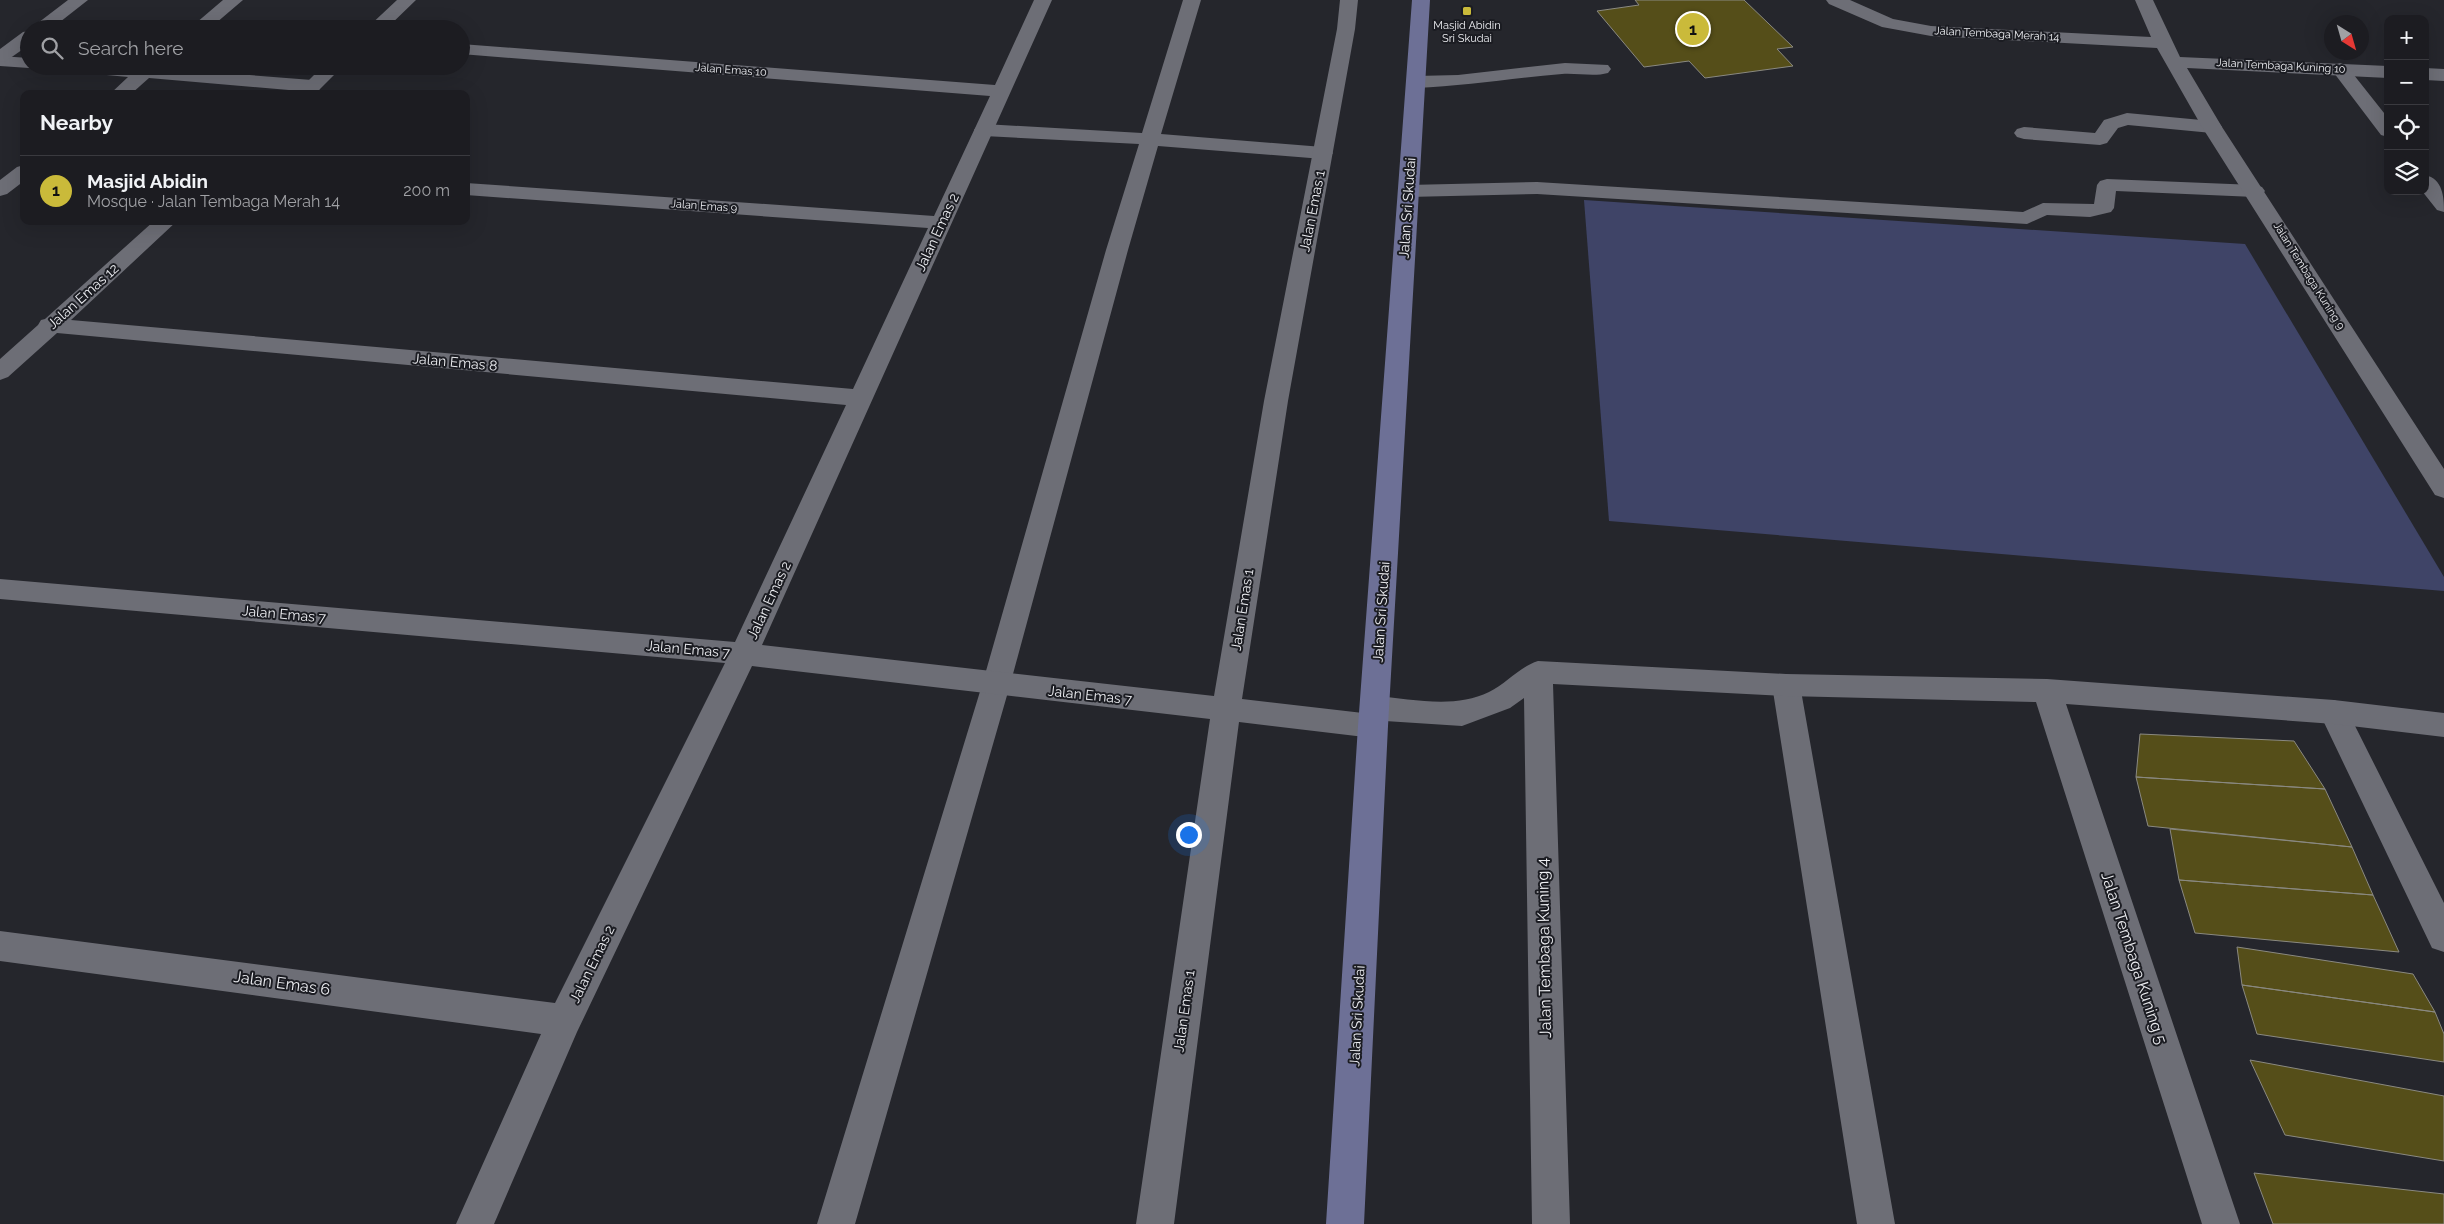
<!DOCTYPE html>
<meta charset="utf-8">
<style>
:root{--surface:#1c1c21;--page:#29292e;--text:#f1f3f6;--muted:#a0a1a5;--line:#3a3a3f;--accent:#caba3a}
body{margin:0;font-family:Raleway,sans-serif;background:var(--page);color:var(--text)}
.controls{position:absolute;right:15px;top:15px;display:grid;overflow:hidden;border-radius:10px;box-shadow:0 5px 20px #0002}
.controls button{width:45px;height:45px;display:grid;place-items:center;padding:0;border:0;border-bottom:1px solid var(--line);background:var(--surface);color:var(--text);font:25px sans-serif}
.compass{position:absolute;left:2324px;top:15px;width:45px;height:45px;border-radius:50%;background:var(--surface);box-shadow:0 5px 20px #0002;rotate:143deg}
.you{position:absolute;left:1188px;top:834px;width:18px;height:18px;margin:-12px;border:4px solid #fff;border-radius:50%;background:#1a73e8;box-shadow:0 0 0 8px #1a73e833}
.badge{display:grid;place-items:center;width:32px;height:32px;border-radius:50%;background:var(--accent);color:#111;font-size:16px;font-weight:700}
.pin{position:absolute;translate:-50% -50%;border:2px solid #fff;box-shadow:0 1px 5px #0006}
.list{margin:0;padding:0;list-style:none}
h2{display:flex;justify-content:space-between;align-items:center;height:65px;margin:0;padding:0 20px;font-size:21px}
h2 small{font-size:16px;font-weight:400;color:var(--muted)}
.list li{display:grid;grid-template-columns:32px 1fr auto;gap:15px;align-items:center;box-sizing:border-box;height:70px;padding:0 20px;border-top:1px solid var(--line)}
.list b{display:block;font-size:19px;white-space:nowrap}
.list p{margin:0;font-size:16px;white-space:nowrap;color:var(--muted)}
.list em{font-size:16px;font-style:normal;color:var(--muted)}
.icon{flex:none;width:28px;height:28px;fill:none;stroke:currentColor;stroke-width:2;stroke-linecap:round;stroke-linejoin:round}
.map{position:relative;flex:none;width:2444px;height:1224px;overflow:hidden}
.search{position:absolute;background:var(--surface);box-shadow:0 5px 20px #0002;left:20px;top:20px;width:450px;height:55px;display:flex;align-items:center;gap:12px;box-sizing:border-box;padding:0 18px;border-radius:28px;color:var(--muted);font-size:19px}
.panel{position:absolute;background:var(--surface);box-shadow:0 5px 20px #0002;left:20px;top:90px;width:450px;height:135px;border-radius:10px}
.map>svg:first-child{display:block}
.green{fill:#3f4467}
.building{fill:#554e19;stroke:#8a8981}
.lines{fill:none;stroke-linecap:round;stroke-linejoin:round}
.lane{fill:#6d6e76;fill-rule:evenodd}
.street{fill:#6d6e76;fill-rule:evenodd}
.secondary{fill:#6d7096;fill-rule:evenodd}
.poi-dot{fill:#caba3a;stroke:#1b1c22;stroke-width:2}
.labels{text-anchor:middle;dominant-baseline:central;stroke-width:4;stroke-linejoin:round;paint-order:stroke}
.far-poi-label{font-size:11px;fill:#edeef2;stroke:#1b1c22}
.far-street-label{font-size:11px;fill:#edeef2;stroke:#1b1c22}
.street-label{font-size:14px;fill:#edeef2;stroke:#1b1c22}
.near-street-label{font-size:16px;fill:#edeef2;stroke:#1b1c22}
</style>
<div class="map">
<svg width="2444" height="1224" viewBox="0 0 2444 1224">
<rect width="100%" height="100%" fill="#25262c"/>
<path class="green" d="M1584,200L2245,244L2444,577V591L1609,521Z"/>
<path class="building" d="M1635,0H1744L1793,47L1777,49L1793,66L1705,78L1689,61L1644,67L1597,11L1639,5Z
M2140,734L2294,741L2325,789L2136,777Z
M2136,777L2325,789L2352,847L2148,826Z
M2170,829L2352,847L2373,895L2179,880Z
M2179,880L2373,895L2399,952L2195,933Z
M2237,947L2413,974L2435,1012L2242,985Z
M2242,985L2435,1012L2444,1034V1062L2257,1034Z
M2250,1060L2444,1096V1161L2285,1135Z
M2254,1173L2444,1194V1224H2273Z"/>
<g class="lines">
<path class="lane" d="M223,0H243L209,29H189Z
M1183,0H1201L1161,134L1323,147L1330,149L1333,153L1330,157L1323,159L1158,146L1128,250L1010,685L855,1224H817L982,685L1106,250L1139,144L984,136L977,134L974,130L977,126L984,124L1142,133Z
M0,56L29,58V66H36L29,68L0,66Z
M1565,63L1608,65L1611,69L1608,73C1594,77 1578,73 1562,74C1513,78 1465,86 1416,88L1409,86L1407,82L1409,78L1416,76L1458,75Z
M2340,63L2346,65L2388,118V137L2381,135L2331,69L2334,65Z
M55,66H160L159,68L312,80L319,82L321,86L319,90L312,92L149,78L131,94H110L128,77L64,71L58,70Z
M2127,113L2212,121L2219,123L2222,127L2219,131L2212,133L2128,125L2118,128L2107,143L2100,145L2024,139L2017,137L2014,133L2017,129L2024,127L2095,133L2104,120Z
M24,165V181L7,194L0,196V180L17,167Z
M2425,175C2443,179 2444,197 2444,212L2437,210L2422,191H2425Z
M2107,179L2255,185L2262,187L2265,191L2262,195L2255,197L2116,191L2114,208L2111,212L2090,217L2047,215L2027,224L1537,194L1408,197L1401,195L1398,191L1401,187L1408,185L1537,182L2023,212L2043,203L2094,204L2097,185L2100,181Z
M1786,674L1796,677L1800,685L1895,1224H1857L1772,685L1776,677Z
M2334,700L2344,704L2444,903V952L2432,948L2319,712L2324,704Z"/>
<path class="street" d="M68,0H88L51,29H30Z
M397,0H416L386,29H366Z
M1034,0H1052L762,645L1214,696L1264,401L1337,29L1340,0H1358L1355,29L1288,401L1242,699L1363,713L1360,708L1365,700L1375,696C1412,699 1455,709 1489,692C1507,683 1519,667 1538,661L1786,674L2047,679L2334,700L2444,713V737L2334,724L2066,704L2240,1224H2202L2036,702L1786,696L1553,684L1570,1224H1532L1524,698L1510,708L1462,726L1385,721L1388,726L1383,735L1373,738L1239,722L1174,1224H1136L1210,719L752,666L577,1032L494,1224H456L541,1034L0,961V931L555,1003L725,663L0,599V579L735,642L846,405L57,333L8,377L0,380V359L38,325L41,320L45,319L154,221H177L71,320L853,389L928,228L466,195V183L934,216L990,96L461,54V44L995,85Z
M1826,0H1850L1893,19L1931,26L2151,37L2135,0H2153L2180,57L2388,66V78L2187,68L2222,127L2444,469V498L2435,495L2202,127L2157,48L1931,36L1882,27L1829,4Z
M29,31V45L6,61L0,62V49L23,32Z
M323,66H343L315,94H295Z
M2425,68L2444,69V81L2425,80Z"/>
<path class="secondary" d="M1412,0H1430L1388,726L1364,1224H1326L1358,726Z"/>
</g>
<rect class="poi-dot" x="1462" y="6" width="10" height="10" rx="2.5"/>
<g class="labels">
<g class="far-poi-label">
<text x="1467" y="25">Masjid Abidin<tspan x="1467" dy="13">Sri Skudai</tspan></text>
</g>
<g class="far-street-label">
<text transform="translate(1997 34) rotate(3)">Jalan Tembaga Merah 14</text>
<text transform="translate(2281 66) rotate(3)">Jalan Tembaga Kuning 10</text>
<text transform="translate(731 70) rotate(4)">Jalan Emas 10</text>
<text transform="translate(704 206) rotate(4)">Jalan Emas 9</text>
<text transform="translate(2309 276) rotate(58)">Jalan Tembaga Kuning 9</text>
</g>
<g class="street-label">
<text transform="translate(1407 208) rotate(-86)">Jalan Sri Skudai</text>
<text transform="translate(1312 211) rotate(-79)">Jalan Emas 1</text>
<text transform="translate(937 232) rotate(-65)">Jalan Emas 2</text>
<text transform="translate(83 296) rotate(-42)">Jalan Emas 12</text>
<text transform="translate(455 362) rotate(5)">Jalan Emas 8</text>
<text transform="translate(769 600) rotate(-65)">Jalan Emas 2</text>
<text transform="translate(1242 610) rotate(-81)">Jalan Emas 1</text>
<text transform="translate(1381 612) rotate(-86)">Jalan Sri Skudai</text>
<text transform="translate(284 614) rotate(5)">Jalan Emas 7</text>
<text transform="translate(688 649) rotate(5)">Jalan Emas 7</text>
<text transform="translate(1090 695) rotate(6)">Jalan Emas 7</text>
<text transform="translate(592 964) rotate(-64)">Jalan Emas 2</text>
<text transform="translate(1184 1011) rotate(-82)">Jalan Emas 1</text>
<text transform="translate(1357 1016) rotate(-87)">Jalan Sri Skudai</text>
</g>
<g class="near-street-label">
<text transform="translate(1544 948) rotate(-91)">Jalan Tembaga Kuning 4</text>
<text transform="translate(2134 958) rotate(72)">Jalan Tembaga Kuning 5</text>
<text transform="translate(282 983) rotate(8)">Jalan Emas 6</text>
</g>
</g>
</svg>
<div class="controls">
<button>+</button>
<button>−</button>
<button><svg class="icon" aria-label="locate" viewBox="0 0 24 24"><circle cx="12" cy="12" r="6"/><path d="M12 2v4M12 18v4M2 12h4M18 12h4"/></svg></button>
<button><svg class="icon" aria-label="layers" viewBox="0 0 24 24"><path d="M12 4l9 5-9 5-9-5zM3 14l9 5 9-5"/></svg></button>
</div>
<svg class="compass" viewBox="-18 -18 36 36"><path d="M0-13l5 13h-10z" fill="#e53935"/><path d="M0 13l5-13h-10z" fill="#a0a1a5"/></svg>
<div class="you"></div>
<div class="pin badge" style="left:1693px;top:29px">1</div>
<div class="search"><svg class="icon" aria-label="search" viewBox="0 0 24 24"><circle cx="10" cy="10" r="6"/><path d="M15 15l6 6"/></svg>Search here</div>
<section class="panel">
<h2>Nearby<small></small></h2>
<ul class="list">
<li><span class="badge">1</span><div><b>Masjid Abidin</b><p>Mosque · Jalan Tembaga Merah 14</p></div><em>200 m</em></li>
</ul>
</section>
</div>
